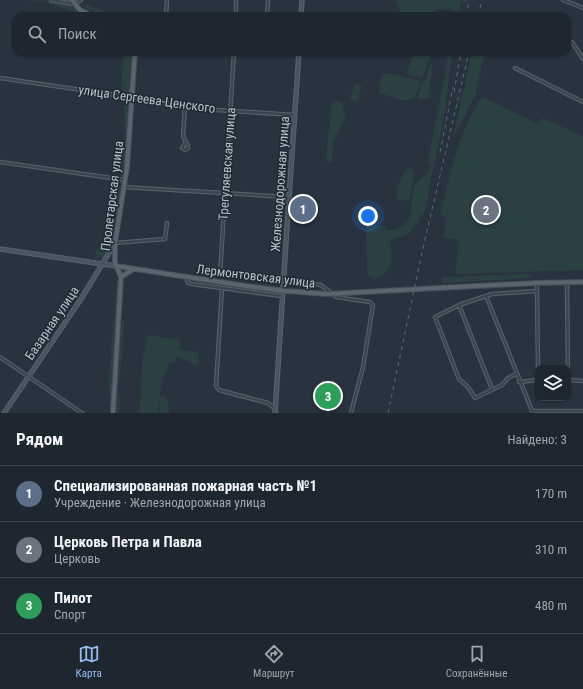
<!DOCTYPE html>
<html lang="ru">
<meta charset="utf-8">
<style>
:root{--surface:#1e262f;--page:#2b323b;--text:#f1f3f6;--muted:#a1a5aa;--line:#3c434b;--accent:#96bef1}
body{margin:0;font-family:"Roboto Condensed",sans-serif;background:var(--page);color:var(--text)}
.controls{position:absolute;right:12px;bottom:12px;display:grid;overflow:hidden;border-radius:8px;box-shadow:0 1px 3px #0004}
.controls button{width:36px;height:36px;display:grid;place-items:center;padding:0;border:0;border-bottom:1px solid var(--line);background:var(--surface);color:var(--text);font:20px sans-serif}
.you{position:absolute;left:368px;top:216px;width:14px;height:14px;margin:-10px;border:3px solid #fff;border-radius:50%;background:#1a73e8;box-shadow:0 0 0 6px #1a73e833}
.badge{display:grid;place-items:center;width:26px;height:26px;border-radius:50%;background:var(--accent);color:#fff;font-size:13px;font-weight:700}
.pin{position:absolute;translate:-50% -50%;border:2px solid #fff;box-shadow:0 1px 4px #0006}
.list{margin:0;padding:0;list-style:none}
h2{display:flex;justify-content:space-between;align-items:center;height:52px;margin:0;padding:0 16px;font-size:17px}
h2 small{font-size:13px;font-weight:400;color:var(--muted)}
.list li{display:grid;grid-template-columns:26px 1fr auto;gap:12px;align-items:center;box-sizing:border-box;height:56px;padding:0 16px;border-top:1px solid var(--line)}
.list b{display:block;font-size:15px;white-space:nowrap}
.list p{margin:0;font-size:13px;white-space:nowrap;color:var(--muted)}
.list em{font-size:13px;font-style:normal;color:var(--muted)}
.icon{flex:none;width:22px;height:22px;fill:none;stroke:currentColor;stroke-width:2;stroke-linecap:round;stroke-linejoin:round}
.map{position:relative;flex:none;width:583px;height:413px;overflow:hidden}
.search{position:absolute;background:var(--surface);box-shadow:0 1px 3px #0004;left:12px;right:12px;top:12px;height:44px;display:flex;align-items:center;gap:10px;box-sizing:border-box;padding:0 14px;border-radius:12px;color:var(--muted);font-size:15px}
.sheet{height:220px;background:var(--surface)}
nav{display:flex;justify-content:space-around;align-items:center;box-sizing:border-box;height:56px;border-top:1px solid var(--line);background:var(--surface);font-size:11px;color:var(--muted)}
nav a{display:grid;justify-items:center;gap:2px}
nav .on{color:var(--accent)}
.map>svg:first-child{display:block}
.green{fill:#2b4141}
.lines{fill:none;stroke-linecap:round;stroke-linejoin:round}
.street-casing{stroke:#59636d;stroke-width:4.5}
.secondary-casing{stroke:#59636d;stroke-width:5.5}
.primary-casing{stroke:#454e58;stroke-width:6}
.street{stroke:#3b454f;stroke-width:2.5}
.secondary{stroke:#4a5462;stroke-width:3.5}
.primary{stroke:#5a646f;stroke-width:4}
.rail{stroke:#5e6976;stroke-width:1;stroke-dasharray:4 4;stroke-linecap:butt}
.primary-bridge-casing{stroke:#454e58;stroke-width:6;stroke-linecap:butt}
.primary-bridge{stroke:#5a646f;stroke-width:4}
.labels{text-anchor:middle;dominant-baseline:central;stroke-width:3;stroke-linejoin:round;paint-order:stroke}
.street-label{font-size:13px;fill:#b8c0ca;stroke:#202a34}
</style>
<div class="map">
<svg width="583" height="413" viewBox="0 0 583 413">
<rect width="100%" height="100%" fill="#28333f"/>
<path class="green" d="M28,0C42,0 57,1 70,5C75,7 80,13 86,16L44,2Z
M396,0H467V3L461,1L458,16H455V11C450,8 443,8 437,9L434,16L416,14L412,16H401Z
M85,4L118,16H103L86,8Z
M124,52H133L130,93L123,94L121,83Z
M414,52H426L431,56L422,77L406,74Z
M449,52H452L445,111L424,214L420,216L419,222C414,225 413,230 408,234C401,238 395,236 390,242C394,261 392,271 375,280L367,274L366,225L385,226L387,231C391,231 392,230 396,229C419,221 407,202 415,185C420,176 432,174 430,164L428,161Z
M472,52H485L475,96L453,138Z
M431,61C434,70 428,88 430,98L420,99L418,98L421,84L426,79Z
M386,73L421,81L414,99L403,100L379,93V86L382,75Z
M355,84L362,86L357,102L350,100Z
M124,97L130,100L126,170L123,178H121L125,139Z
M482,97L539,124L542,118L583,136V270L455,274L459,240L443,238L447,218L440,215C450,174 458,132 482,97Z
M332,100L343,103L345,119L333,143L332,162L328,163L326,160L328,134L329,132Z
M409,168L413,170C415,179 411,189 410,198L406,201L397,199C394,191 402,172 409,168Z
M119,181C123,194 113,244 106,256L94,259L96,252L112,225Z
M531,274L532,278L443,283L442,277Z
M117,279H119L112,409H110L109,378Z
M124,320L123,349L118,390L120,400L119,413H116L122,322Z
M147,335L181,340L179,349L199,353L198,366L177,357L175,362L170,361L164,376H163L159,397L163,395L168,402L169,413H160L159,399L158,413H140L142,365Z"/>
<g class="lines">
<defs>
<path id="street" d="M51,0L74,4L81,0
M563,0L583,8
M166,16L167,0
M236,16V0
M267,16L268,0
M572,42L583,59
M515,68L583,102
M0,78L217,110L295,115
M185,106L183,136L188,146V148L185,150L182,148L186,142
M0,162L125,180
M123,187L289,197
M115,243L165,239L167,223
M220,275L234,52
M186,277L188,283L192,284L281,296
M283,280L321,285L336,297L370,302L373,305L363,367L351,413
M567,283L568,380
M222,288L216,386L219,390L268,403L275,409
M537,291L538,368
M486,296L533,413
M459,305L492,389
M0,357L82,413
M516,374L508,378L502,385L475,398L468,387L459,379L435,317L459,305L492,294L537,291V283
M568,380L583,381
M519,382L538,380
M532,411H583"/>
<path id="secondary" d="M301,16L302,0
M0,249L116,266
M4,413L81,299L115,243
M275,413C282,293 291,172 299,52"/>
<path id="primary" d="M72,0L80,10L92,16
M116,266L246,286
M121,277L132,270
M438,288L536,283L583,282
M113,413L121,277L115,263V243L127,167L135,52"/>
</defs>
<use href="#street" class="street-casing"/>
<use href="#secondary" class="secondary-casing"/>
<use href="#primary" class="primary-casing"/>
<use href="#street" class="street"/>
<use href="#secondary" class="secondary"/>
<use href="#primary" class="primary"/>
<path class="rail" d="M466,16L469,0
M478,16L482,0
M454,92L461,52
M440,152L453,87
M388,413L423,248L469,52"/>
<defs>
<path id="primary-bridge" d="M246,286L286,291L327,294L438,288"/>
</defs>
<use href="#primary-bridge" class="primary-bridge-casing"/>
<use href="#primary-bridge" class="primary-bridge"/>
</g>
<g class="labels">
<g class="street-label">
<text transform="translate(147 99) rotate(8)">улица Сергеева-Ценского</text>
<text transform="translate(227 164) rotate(-86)">Трегуляевская улица</text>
<text transform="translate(280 184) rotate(-86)">Железнодорожная улица</text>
<text transform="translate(112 196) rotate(-83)">Пролетарская улица</text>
<text transform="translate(256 276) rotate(7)">Лермонтовская улица</text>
<text transform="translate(52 323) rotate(-56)">Базарная улица</text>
</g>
</g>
</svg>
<div class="controls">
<button><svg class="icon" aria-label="layers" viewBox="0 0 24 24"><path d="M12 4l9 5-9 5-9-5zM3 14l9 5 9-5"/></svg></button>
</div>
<div class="you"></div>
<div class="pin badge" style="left:303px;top:209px;background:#5c6f8a">1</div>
<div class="pin badge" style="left:486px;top:210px;background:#6b7280">2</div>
<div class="pin badge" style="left:328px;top:396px;background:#2e9e5b">3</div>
<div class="search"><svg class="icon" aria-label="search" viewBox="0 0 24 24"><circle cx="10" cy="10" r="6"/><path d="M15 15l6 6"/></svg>Поиск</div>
</div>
<section class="sheet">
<h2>Рядом<small>Найдено: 3</small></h2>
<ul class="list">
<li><span class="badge" style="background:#5c6f8a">1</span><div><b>Специализированная пожарная часть №1</b><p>Учреждение · Железнодорожная улица</p></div><em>170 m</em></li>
<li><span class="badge" style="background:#6b7280">2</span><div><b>Церковь Петра и Павла</b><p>Церковь</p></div><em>310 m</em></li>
<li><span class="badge" style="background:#2e9e5b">3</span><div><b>Пилот</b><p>Спорт</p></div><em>480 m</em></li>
</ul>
</section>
<nav>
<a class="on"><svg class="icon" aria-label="map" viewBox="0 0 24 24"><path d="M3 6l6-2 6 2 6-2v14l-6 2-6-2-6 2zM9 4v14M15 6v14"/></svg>Карта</a>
<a><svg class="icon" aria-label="directions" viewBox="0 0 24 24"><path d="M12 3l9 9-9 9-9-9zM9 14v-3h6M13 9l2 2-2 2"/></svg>Маршрут</a>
<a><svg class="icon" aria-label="saved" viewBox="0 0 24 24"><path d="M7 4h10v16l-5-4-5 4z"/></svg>Сохранённые</a>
</nav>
